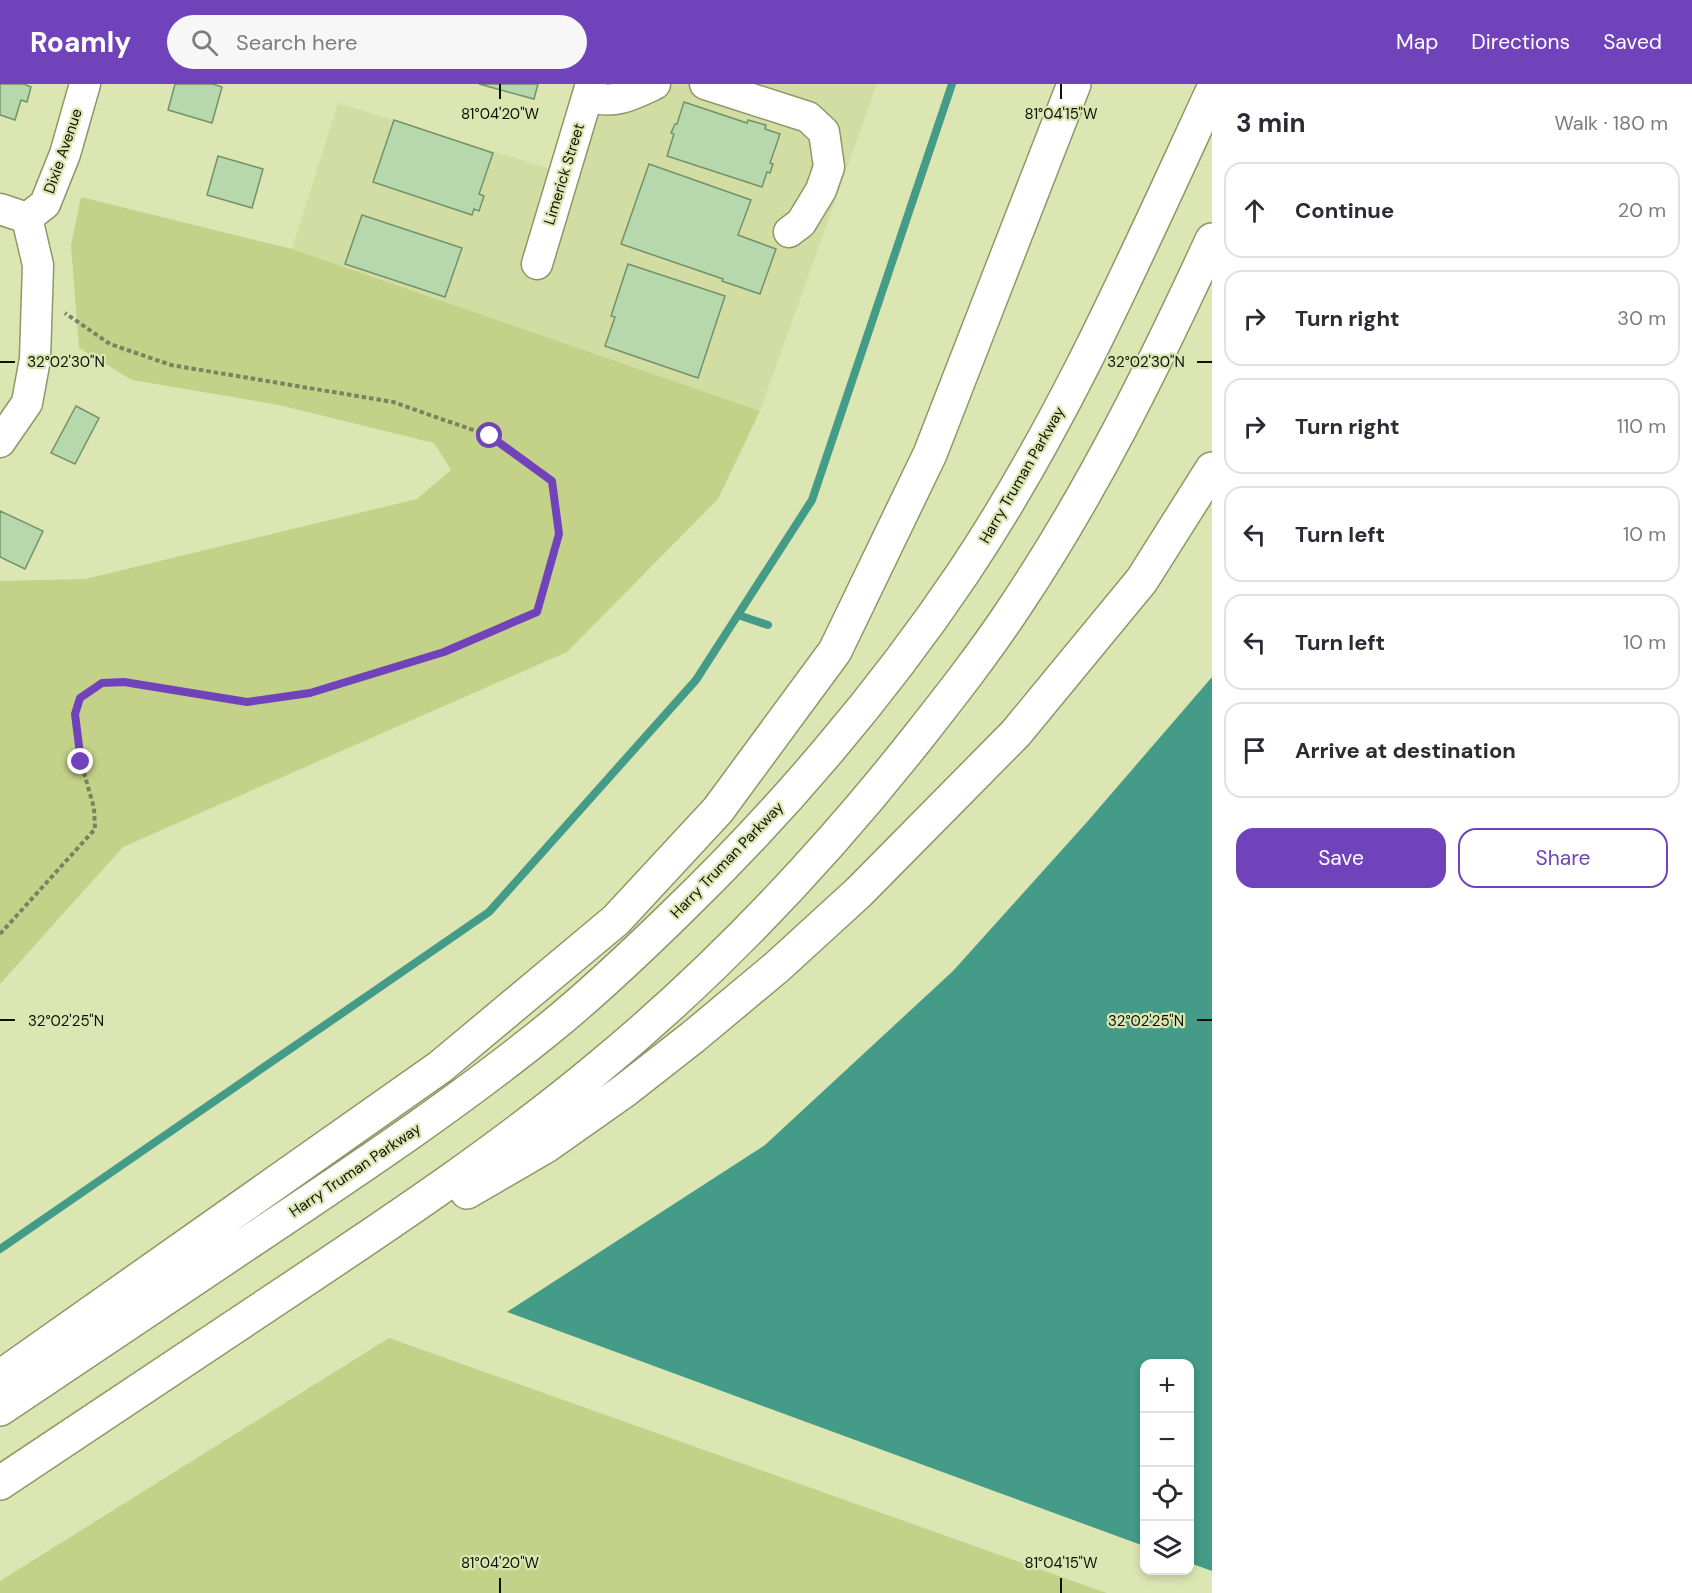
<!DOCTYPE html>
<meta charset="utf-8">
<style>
:root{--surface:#fff;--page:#f7f7f7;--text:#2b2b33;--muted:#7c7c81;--line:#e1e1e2;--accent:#7143bb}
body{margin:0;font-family:"DM Sans",sans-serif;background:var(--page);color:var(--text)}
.controls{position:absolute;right:18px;bottom:18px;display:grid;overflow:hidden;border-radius:12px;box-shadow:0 3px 9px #0003}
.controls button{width:54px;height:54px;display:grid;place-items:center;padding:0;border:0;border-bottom:2px solid var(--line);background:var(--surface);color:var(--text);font:30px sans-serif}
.stop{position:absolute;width:18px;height:18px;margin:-14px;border:4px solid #7143bb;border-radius:50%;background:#fff}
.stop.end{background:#7143bb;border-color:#fff;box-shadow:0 2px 6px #0008}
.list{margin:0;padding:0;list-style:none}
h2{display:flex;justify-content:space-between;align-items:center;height:78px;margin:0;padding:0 24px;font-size:26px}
h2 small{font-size:20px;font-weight:400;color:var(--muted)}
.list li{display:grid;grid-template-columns:39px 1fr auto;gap:18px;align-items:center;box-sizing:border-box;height:96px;margin:0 12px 12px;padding:0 12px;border:2px solid var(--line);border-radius:18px}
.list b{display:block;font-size:22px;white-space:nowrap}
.list em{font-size:20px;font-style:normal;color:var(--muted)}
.actions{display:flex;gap:12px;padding:18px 24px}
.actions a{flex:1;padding:14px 0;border:2px solid var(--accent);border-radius:18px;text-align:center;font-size:21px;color:var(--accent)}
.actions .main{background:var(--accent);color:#fff}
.icon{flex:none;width:33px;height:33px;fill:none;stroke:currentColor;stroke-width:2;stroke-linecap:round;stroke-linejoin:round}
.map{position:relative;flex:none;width:1212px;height:1509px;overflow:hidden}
header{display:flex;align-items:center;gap:36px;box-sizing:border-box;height:84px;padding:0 30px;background:var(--accent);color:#fff}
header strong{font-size:28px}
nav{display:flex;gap:33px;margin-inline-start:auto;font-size:21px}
.search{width:420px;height:54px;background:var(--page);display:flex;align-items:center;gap:15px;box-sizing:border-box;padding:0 21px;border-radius:33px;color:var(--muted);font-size:22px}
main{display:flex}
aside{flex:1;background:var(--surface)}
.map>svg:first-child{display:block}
.built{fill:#d2dda3}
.green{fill:#c4d188}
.water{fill:#439b88}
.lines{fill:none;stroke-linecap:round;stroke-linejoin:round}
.stream{stroke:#439b88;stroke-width:8}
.building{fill:#b7d7ac;stroke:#749269;stroke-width:1.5}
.minor-casing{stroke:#8e9767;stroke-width:33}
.highway-casing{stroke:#8e9767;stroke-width:36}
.path{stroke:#7b8260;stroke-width:4;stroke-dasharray:4.5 3;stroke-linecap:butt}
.minor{stroke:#fff;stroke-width:30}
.highway{stroke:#fff;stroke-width:33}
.route{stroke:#7143bb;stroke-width:8}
.ticks{fill:none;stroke:#0f1102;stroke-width:2}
.labels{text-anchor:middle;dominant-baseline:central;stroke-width:4.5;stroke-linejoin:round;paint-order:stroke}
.street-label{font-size:15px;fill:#0f1102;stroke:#dce6b3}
.ticks-label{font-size:15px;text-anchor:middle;fill:#0f1102;stroke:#dce6b3;stroke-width:4.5;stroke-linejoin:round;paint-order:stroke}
</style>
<header>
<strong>Roamly</strong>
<div class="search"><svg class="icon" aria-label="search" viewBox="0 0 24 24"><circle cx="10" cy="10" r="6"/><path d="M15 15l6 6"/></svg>Search here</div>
<nav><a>Map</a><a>Directions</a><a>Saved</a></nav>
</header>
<main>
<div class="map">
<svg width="1212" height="1509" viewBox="0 0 1212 1509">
<rect width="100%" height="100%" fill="#dce6b3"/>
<path class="built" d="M605,0H877L760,327L292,165L338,19L576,93Z"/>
<path class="green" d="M81,113L292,165L760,327L718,415L567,568L123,763L0,900V497L85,495L417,415L451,386L434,359L279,321L132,296L79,264L71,161Z
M389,1254L1107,1509H0V1497Z"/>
<path class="water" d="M1212,593V1487L1190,1479V1280H1144V1462L507,1228L765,1061L953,887L1087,738Z"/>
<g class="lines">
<path class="stream" d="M738,531L768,541
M0,1165L489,828L696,596L812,416L952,0"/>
</g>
<path class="building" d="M0,0H24L31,3L27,18L21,16L15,36L0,31Z
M175,0H213L222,3L212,39L168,26Z
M479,0H538L534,15Z
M684,18L747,39L748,36L766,41L765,45L780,50L770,79L773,80L770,89L767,88L762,103L667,72L674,50L671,49L675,40H677Z
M394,36L493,69L479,110L484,112L479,127L474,125L472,131L373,98Z
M218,72L263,85L252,124L207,111Z
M649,80L751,116L738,151L776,165L760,210L722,197L723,195L621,160Z
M362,131L462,164L445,213L345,180Z
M628,180L725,212L698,294L605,262L615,233L611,232Z
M76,322L99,334L75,380L51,369Z
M0,427L43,447L25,485L0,473Z"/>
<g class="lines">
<defs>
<path id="minor" d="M705,0L808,33L824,48L829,83L821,106L801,139L789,148
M588,12C614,21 632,11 655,0
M0,125L27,134
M27,134L45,120L65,70L85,0
M537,180L591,0
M0,358L27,319L35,275L38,181L27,134"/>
<path id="highway" d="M467,1108L546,1062L624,1007L693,953L777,883L859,808L1016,649L1142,496L1212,385
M0,1293L440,983L616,836L718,726L835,567L930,370L1074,0
M0,1325C89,1265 178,1206 267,1146C364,1081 460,1017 551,943C594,908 634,870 673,832C779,730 881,611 963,489C1064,338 1136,172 1212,8
M0,1399C101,1332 202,1264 303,1197C402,1131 500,1065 592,989C713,890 822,775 919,652C952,610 985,568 1014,524C1092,408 1154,282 1212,156"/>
</defs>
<use href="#minor" class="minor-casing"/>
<use href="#highway" class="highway-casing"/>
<path class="path" d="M0,850L95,745L94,724L81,678L75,630L80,614L102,599L124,598L247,618L310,609L444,568L537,528L559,450L552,397L490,352L393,318L171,281L110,260L65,229"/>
<use href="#minor" class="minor"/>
<use href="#highway" class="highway"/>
</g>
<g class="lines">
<path class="route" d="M81,678L75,630L80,614L102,599L124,598L247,618L310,609L444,568L537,528L559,450L552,397L490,352"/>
</g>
<path class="ticks" d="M500,0V15M1061,0V15M0,278H15M1197,278H1212M0,936H15M1197,936H1212M500,1494V1509M1061,1494V1509"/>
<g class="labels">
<g class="street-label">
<text transform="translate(63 67) rotate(-71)">Dixie Avenue</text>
<text transform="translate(564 90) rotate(-73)">Limerick Street</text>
<text transform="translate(1022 391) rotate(-60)">Harry Truman Parkway</text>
<text transform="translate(727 776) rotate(-46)">Harry Truman Parkway</text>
<text transform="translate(355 1086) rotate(-34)">Harry Truman Parkway</text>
</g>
</g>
<g class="ticks-label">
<text x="500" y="35">81°04'20"W</text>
<text x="1061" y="35">81°04'15"W</text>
<text x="66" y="283">32°02'30"N</text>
<text x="1146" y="283">32°02'30"N</text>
<text x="66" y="942">32°02'25"N</text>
<text x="1146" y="942">32°02'25"N</text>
<text x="500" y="1484">81°04'20"W</text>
<text x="1061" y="1484">81°04'15"W</text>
</g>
</svg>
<div class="controls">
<button>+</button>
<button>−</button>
<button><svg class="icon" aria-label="locate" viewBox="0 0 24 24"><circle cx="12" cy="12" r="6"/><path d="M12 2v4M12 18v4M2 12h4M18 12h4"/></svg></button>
<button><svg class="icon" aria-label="layers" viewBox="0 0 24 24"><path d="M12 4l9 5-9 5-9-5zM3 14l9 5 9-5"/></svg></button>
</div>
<div class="stop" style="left:490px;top:352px"></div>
<div class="stop end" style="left:81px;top:678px"></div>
</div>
<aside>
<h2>3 min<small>Walk · 180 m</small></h2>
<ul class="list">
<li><svg class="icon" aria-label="ahead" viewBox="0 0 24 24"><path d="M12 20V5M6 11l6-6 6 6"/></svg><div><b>Continue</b></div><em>20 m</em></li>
<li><svg class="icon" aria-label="right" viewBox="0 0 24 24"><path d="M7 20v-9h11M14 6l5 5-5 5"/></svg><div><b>Turn right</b></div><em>30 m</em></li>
<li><svg class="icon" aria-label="right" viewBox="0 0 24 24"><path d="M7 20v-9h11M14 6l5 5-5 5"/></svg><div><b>Turn right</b></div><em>110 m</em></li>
<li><svg class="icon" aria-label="left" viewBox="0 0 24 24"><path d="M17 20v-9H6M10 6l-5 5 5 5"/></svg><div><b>Turn left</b></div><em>10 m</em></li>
<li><svg class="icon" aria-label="left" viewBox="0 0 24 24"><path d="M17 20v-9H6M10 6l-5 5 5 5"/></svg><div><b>Turn left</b></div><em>10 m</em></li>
<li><svg class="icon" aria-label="arrive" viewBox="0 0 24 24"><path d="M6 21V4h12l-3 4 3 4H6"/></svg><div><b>Arrive at destination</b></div></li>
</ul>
<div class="actions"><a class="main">Save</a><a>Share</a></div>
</aside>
</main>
